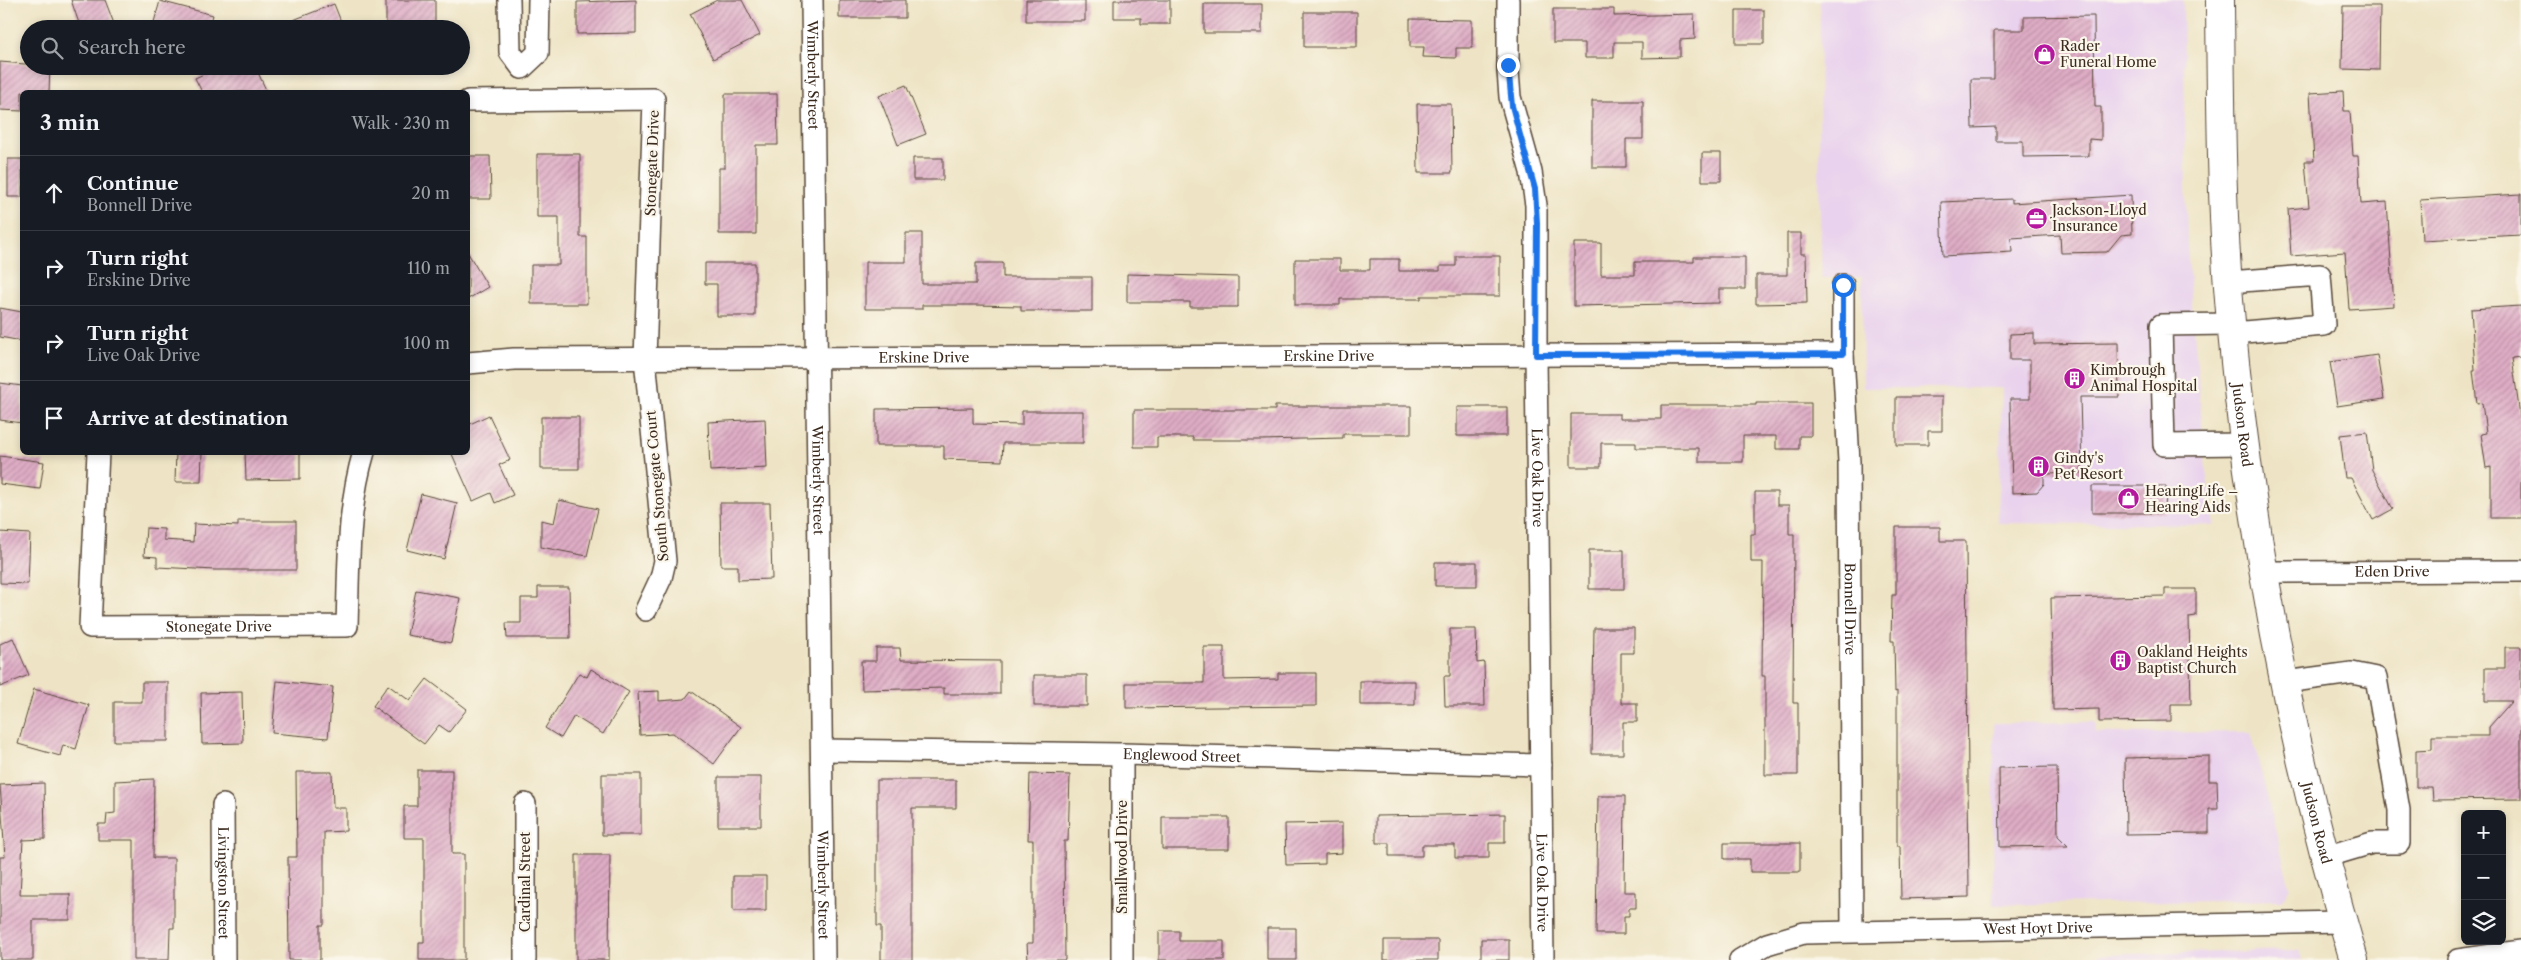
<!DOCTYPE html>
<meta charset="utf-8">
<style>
:root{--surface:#171b24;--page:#20242c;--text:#f1f3f6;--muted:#9ea1a6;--line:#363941}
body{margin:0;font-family:"Libre Caslon Text",serif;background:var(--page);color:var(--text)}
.controls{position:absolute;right:15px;bottom:15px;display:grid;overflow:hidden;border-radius:8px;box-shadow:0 2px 8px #0003}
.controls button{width:45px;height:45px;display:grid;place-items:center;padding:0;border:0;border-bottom:1px solid var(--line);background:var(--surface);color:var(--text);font:25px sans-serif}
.stop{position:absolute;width:15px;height:15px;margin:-11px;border:4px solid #1a73e8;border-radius:50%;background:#fff}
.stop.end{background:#1a73e8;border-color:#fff;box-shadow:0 1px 5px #0008}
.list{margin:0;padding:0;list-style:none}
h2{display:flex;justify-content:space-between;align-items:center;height:65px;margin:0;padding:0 20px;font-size:21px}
h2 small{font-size:16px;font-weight:400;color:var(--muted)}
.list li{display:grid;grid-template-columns:32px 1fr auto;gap:15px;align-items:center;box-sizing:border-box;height:75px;padding:0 20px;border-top:1px solid var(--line)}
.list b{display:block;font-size:19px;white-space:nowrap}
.list p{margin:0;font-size:16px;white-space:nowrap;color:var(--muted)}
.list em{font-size:16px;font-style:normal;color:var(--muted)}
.icon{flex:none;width:28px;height:28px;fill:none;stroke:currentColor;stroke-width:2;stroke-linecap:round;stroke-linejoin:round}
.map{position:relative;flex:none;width:2521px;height:960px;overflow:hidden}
.search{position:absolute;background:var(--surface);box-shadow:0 2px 8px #0003;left:20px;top:20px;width:450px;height:55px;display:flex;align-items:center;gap:12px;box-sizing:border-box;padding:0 18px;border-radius:28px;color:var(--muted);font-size:19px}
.panel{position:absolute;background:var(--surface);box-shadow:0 2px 8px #0003;left:20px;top:90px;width:450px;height:365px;border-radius:8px}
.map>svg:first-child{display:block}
.built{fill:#e9d2ed}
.building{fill:url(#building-hatch)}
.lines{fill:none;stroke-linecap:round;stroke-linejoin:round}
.minor-casing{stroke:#564637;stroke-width:24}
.major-casing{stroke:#564637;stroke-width:30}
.minor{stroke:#fff;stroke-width:21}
.major{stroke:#fff;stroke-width:28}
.route{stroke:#1a73e8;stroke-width:6}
.labels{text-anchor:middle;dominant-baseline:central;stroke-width:4.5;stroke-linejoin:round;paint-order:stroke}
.poi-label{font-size:14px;fill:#3b2a1e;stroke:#fbf7ec;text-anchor:start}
.street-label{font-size:14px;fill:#3b2a1e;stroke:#fbf7ec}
</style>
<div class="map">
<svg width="2521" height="960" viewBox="0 0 2521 960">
<defs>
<pattern id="building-hatch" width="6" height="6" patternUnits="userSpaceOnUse" patternTransform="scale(1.25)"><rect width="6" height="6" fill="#dfadc6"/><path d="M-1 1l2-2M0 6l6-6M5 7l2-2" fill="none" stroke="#b68da0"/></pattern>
</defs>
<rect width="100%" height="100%" fill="#fbf7ec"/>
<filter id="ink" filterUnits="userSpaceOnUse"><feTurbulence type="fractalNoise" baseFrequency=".02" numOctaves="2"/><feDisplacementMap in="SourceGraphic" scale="10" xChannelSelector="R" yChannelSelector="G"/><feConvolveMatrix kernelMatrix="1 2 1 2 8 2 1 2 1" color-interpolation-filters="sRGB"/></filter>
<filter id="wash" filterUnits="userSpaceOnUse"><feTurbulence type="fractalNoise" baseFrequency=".0096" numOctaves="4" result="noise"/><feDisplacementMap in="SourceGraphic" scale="20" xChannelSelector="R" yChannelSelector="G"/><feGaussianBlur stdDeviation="1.12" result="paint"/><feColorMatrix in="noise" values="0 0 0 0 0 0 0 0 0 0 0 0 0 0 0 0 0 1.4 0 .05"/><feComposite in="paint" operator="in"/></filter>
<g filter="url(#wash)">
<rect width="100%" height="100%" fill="#eee4c5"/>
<path class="built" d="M1820,0H2183L2187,246L2206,471L2215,525L1998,523L2002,388H1863L1862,277L1822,278L1819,182Z
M2095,722L2096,733L2251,732L2290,888L2281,900L1993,905L1994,723Z
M2299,950L2302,960H2099V955Z"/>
<g id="blocks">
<path class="building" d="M71,0H105L116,29H81Z
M386,0H435V29H386Z
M636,0V33L577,34V2Z
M717,0H742L760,35L713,59L690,14Z
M839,0H905V18H839Z
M1026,0H1085V21H1026Z
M1114,0H1170V24H1141V18H1114Z
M160,1L213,15L209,29H152Z
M334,4L344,29H273V28Z
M1204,4H1262V33H1204Z
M2343,6H2380L2379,70L2342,69Z
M1553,9H1614V16L1694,14L1695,39L1680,40V57L1642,58V42H1614V58H1585V43H1553Z
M1736,10H1764V44H1736Z
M1304,12H1357V47H1304Z
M2094,16L2095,107H2101V140L2089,139V156L2023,157V141H1996V127L1972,128L1971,79H1994V30H2024V17Z
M1410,19L1472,20V48H1456V58L1423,57L1424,47H1410Z
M0,62L50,66L49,92H22V111L0,110Z
M222,66H255L267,92H202L195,78Z
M906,85L926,134L898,145L879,96Z
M2343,91L2344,111H2350L2353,156H2358L2361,204L2387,202L2394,306L2349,309L2345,252L2291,256L2288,209L2309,207L2305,161H2314L2310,93Z
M725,94H777L778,145H756V234H719V168H725Z
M1592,101H1643V139H1626V167H1592Z
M1417,104H1451L1452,173H1418Z
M1702,153H1721V181H1702Z
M537,154H580V237H587V304H531V265H559V217H537Z
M468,156H490L491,199H468Z
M913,158H943V180H913Z
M8,159H22V197H8Z
M2521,194V235L2422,240L2420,200Z
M2131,195L2132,234L2121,235L2107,252L2061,253L2060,235L2011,238L2012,252L1943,256L1941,202L2012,199V203Z
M906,233H922V284H976V263H1003V277H1092V311H1021V306L976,305H922V309H865V262H906Z
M1787,233H1801V254H1806L1807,303L1756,304V275H1787Z
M1574,243H1601V275H1635V262H1694V257H1745V289H1719V303L1574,306Z
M468,253L488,287L468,299Z
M1456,256H1500V296H1421V299H1340V305H1295V259H1340V270H1370V259H1399V271H1440V266H1456Z
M705,263H755V316H717V284H705Z
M1127,274L1238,277V307H1190V302H1127Z
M2521,306V357L2512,358L2521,423V518H2491V467L2486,468L2481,434L2486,433L2482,403L2477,404L2473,370H2475L2471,309Z
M0,308L22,312V341L0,337Z
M2034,333V344L2118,343L2119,397H2080L2082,473L2044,474V484L2037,492L2012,493L2010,399H2030V360H2010V334Z
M2377,355L2384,399L2337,406L2330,362Z
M0,383L22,386V423L0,420Z
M1896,397H1942V431H1928V445H1896Z
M1756,403H1811V436H1799V449H1776V436H1743V462H1699V448H1636V443H1601V467H1571V414H1620V419H1661V405H1756Z
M1275,406H1411V434H1343V438L1261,440H1193V437H1157V447H1134V410H1275Z
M1457,407H1507V436H1457Z
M973,408V424L1022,425V411H1083V443H1003L1002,461L944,459V446H876V409Z
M489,415L510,460L499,465L513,495L495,503L491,493L473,501L451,452H468V425Z
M541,417H579V469H541Z
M765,419L767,468L710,471L708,422Z
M2367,432L2372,470L2393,509L2373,520L2351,478H2345L2340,435Z
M176,452H202L201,482H175Z
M245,452H300V479L246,480Z
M0,456L44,462L40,489L0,484Z
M2092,486H2166L2165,513H2092Z
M1755,492H1777V505H1789V534H1794L1793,703H1798V775H1765V676H1762L1763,562H1751V534H1755Z
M421,494L457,503L444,559L407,550Z
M559,500L598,509L587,556L541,547V520L554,523Z
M720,503H770L772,579L738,580V566H721Z
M238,521H296V570H215L157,567V557L144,556L146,528L164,529V540L193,542L194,524L238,526Z
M1896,527H1940V541H1966L1969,897L1901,899L1900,846H1897V691L1895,692L1894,641H1891L1892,595H1896Z
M0,532L30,534L28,584L0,583Z
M1589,550H1624V589H1589Z
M1435,562H1477V586H1435Z
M538,587H569L570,638H507L506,623H521V598H538Z
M2165,589H2196V616L2189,617L2191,704H2171V721L2099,722V709L2053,710L2051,598L2165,596Z
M416,590L460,598L451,643L407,635Z
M1594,628H1634V653H1621V703H1637V722H1623V754H1592Z
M1450,629H1476L1477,663L1484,662L1485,706H1445L1444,676H1450Z
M13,638L29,675L0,687V644Z
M1204,647H1224V680L1278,679V673H1316V706L1126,708V683H1204Z
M2505,647H2521V799L2433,800L2432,787H2416V750L2432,749V736H2489V727L2512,701H2485V668H2505Z
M876,648H900L901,660L1000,661V694H944V688L862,690L861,661H876Z
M591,669L629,692L603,734L574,716L561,738L545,728L579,673L587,677Z
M1034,675H1087V706H1034Z
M427,679L467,709L449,732L439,725L424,744L373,706L388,685L410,701Z
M277,681L333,687L328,738L272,733Z
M1360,681H1415V705H1360Z
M142,682H168V741H114V702H142Z
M34,689L89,705L76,749L63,745L60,756L18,744Z
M659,691V701L685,699L691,691L741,727L714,764L673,733L640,735L638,692Z
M242,692L243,743L202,744L201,693Z
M2209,756V781H2217L2218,809H2209V833L2126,834L2125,758Z
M2057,767L2058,836L2068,846L2000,847L1999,768Z
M417,770H452V854H464V960H419V942H424V838H404V806H417Z
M296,772H332L333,808H346V831L324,832V925H320V960H289L288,857H297Z
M602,774H641V835H602Z
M1030,774L1070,775L1068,841H1064L1065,960H1028L1027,943H1033V840H1028Z
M718,777H761V826H718Z
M154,779L153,858H174V928H170L169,960H134V840H98V824H106L107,814L115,813V781Z
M877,780H956V808H912V960H881V926H877Z
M44,783L45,839L23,840L20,894H70V920H33V960H0V857H5L0,785Z
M1598,796H1625L1624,892H1636V908H1629V916H1624V934H1596Z
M1505,814V843H1489V858H1455V845H1422V856H1389V843H1376V816Z
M1162,817H1229V849H1162Z
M1342,823V853L1325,854V864L1286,865L1285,824Z
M1724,843H1800V872H1750V859H1724Z
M576,855H610L609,960H576Z
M733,876H766V911H733Z
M1267,928H1296V960H1267Z
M1159,931H1179V941H1224V960H1159Z
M1481,939H1509V960H1481Z
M1384,940H1438V960H1384Z"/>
</g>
</g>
<g filter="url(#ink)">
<use href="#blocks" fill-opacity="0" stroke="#564637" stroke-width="1"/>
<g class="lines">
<defs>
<g id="minor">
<path d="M509,0L510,52L522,68L538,53L539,0"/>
<path id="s1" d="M812,0L824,960"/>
<path id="s2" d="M1508,0V71L1510,97L1531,172L1536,205V355L1543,960"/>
<path d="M468,101L654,99L645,359L665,561L661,578L646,610"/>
<path d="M2229,282L2320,275L2324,325L2233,333"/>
<path id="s3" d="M1843,285V354L1849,462L1852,931"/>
<path d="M2231,324L2161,325L2164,445L2244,444"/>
<path id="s4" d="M468,363L514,359L1843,354"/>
<path id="s5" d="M98,452L90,627L347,626C349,568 347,508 364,452"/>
<path id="s6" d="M2263,572L2521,571"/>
<path d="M2285,682L2352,673L2376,678L2399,810V843H2372L2325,857"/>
<path id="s7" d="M822,750L1122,754L1541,765"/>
<path id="s8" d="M223,805L224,960"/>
<path d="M525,960V804"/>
<path d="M1122,960V754"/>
<path id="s9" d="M1740,960L1767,944L1804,933L2342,922"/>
<path d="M2458,960L2521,951"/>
</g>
<g id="major">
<path id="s10" d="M2220,0C2221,107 2221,216 2231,322C2251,538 2292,752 2354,960"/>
</g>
</defs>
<use href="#minor" class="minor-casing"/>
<use href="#major" class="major-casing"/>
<use href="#minor" class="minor"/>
<use href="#major" class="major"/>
</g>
</g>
<g class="lines" filter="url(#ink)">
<path class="route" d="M1508,65L1512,106L1535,189L1537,223L1536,355L1843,354V285"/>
</g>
<defs>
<symbol id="shop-disc" viewBox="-11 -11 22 22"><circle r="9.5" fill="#b5179e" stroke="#fbf7ec"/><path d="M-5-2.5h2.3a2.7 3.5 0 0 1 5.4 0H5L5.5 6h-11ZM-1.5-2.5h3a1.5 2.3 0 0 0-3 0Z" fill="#fff"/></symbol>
<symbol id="office-disc" viewBox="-11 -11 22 22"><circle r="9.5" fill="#b5179e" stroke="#fbf7ec"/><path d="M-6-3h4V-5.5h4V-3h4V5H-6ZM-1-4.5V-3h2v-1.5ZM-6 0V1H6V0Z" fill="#fff"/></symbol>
<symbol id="building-disc" viewBox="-11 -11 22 22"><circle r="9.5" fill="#b5179e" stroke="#fbf7ec"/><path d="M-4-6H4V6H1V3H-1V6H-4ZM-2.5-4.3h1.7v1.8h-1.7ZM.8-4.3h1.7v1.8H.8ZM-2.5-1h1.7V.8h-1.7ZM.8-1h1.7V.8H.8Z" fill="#fff"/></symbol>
</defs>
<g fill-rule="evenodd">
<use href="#shop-disc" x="2032" y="42" width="25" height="25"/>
<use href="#office-disc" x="2024" y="206" width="25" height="25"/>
<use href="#building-disc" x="2062" y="366" width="25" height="25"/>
<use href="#building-disc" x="2026" y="454" width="25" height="25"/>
<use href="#shop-disc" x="2116" y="486" width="25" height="25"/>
<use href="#building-disc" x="2108" y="648" width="25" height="25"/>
</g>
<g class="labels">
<g class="poi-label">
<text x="2060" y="46">Rader<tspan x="2060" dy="16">Funeral Home</tspan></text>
<text x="2052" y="210">Jackson-Lloyd<tspan x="2052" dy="16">Insurance</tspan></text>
<text x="2090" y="370">Kimbrough<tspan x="2090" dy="16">Animal Hospital</tspan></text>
<text x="2054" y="458">Gindy's<tspan x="2054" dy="16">Pet Resort</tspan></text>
<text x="2145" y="491">HearingLife –<tspan x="2145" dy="16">Hearing Aids</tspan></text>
<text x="2137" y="652">Oakland Heights<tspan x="2137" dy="16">Baptist Church</tspan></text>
</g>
<g class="street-label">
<text stroke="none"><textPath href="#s1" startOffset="75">Wimberly Street</textPath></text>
<text transform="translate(652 163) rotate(-88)">Stonegate Drive</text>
<text stroke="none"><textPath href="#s4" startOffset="861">Erskine Drive</textPath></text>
<text stroke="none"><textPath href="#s4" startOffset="456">Erskine Drive</textPath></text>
<text stroke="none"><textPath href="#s10" startOffset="426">Judson Road</textPath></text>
<text stroke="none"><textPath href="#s2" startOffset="481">Live Oak Drive</textPath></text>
<text stroke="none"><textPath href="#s1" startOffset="480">Wimberly Street</textPath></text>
<text transform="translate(657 486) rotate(-95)">South Stonegate Court</text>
<text stroke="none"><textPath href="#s6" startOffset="129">Eden Drive</textPath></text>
<text stroke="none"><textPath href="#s3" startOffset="324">Bonnell Drive</textPath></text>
<text stroke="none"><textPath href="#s5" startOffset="304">Stonegate Drive</textPath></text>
<text stroke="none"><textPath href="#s7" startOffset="360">Englewood Street</textPath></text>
<text stroke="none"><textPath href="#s10" startOffset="831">Judson Road</textPath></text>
<text transform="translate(1122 857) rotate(-90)">Smallwood Drive</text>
<text stroke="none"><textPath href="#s8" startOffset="78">Livingston Street</textPath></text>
<text transform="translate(525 882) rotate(-90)">Cardinal Street</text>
<text stroke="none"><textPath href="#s2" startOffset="886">Live Oak Drive</textPath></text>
<text stroke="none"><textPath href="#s1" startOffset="885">Wimberly Street</textPath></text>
<text stroke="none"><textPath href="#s9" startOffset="304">West Hoyt Drive</textPath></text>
</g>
</g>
</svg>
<div class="controls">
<button>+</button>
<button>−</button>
<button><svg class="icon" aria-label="layers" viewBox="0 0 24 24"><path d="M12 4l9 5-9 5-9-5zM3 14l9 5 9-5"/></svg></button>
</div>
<div class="stop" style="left:1843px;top:285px"></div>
<div class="stop end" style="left:1508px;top:65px"></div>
<div class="search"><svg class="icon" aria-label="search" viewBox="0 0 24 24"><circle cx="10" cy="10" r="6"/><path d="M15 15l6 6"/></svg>Search here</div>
<section class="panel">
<h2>3 min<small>Walk · 230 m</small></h2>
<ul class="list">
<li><svg class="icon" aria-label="ahead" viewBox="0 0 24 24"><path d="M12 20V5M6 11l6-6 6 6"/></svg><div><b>Continue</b><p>Bonnell Drive</p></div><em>20 m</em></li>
<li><svg class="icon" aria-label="right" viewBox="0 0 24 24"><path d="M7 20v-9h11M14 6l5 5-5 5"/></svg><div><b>Turn right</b><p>Erskine Drive</p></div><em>110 m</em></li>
<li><svg class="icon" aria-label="right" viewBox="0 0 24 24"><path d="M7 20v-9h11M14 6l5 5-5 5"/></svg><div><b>Turn right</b><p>Live Oak Drive</p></div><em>100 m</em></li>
<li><svg class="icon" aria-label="arrive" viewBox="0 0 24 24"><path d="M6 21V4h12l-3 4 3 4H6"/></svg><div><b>Arrive at destination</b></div></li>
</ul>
</section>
</div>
